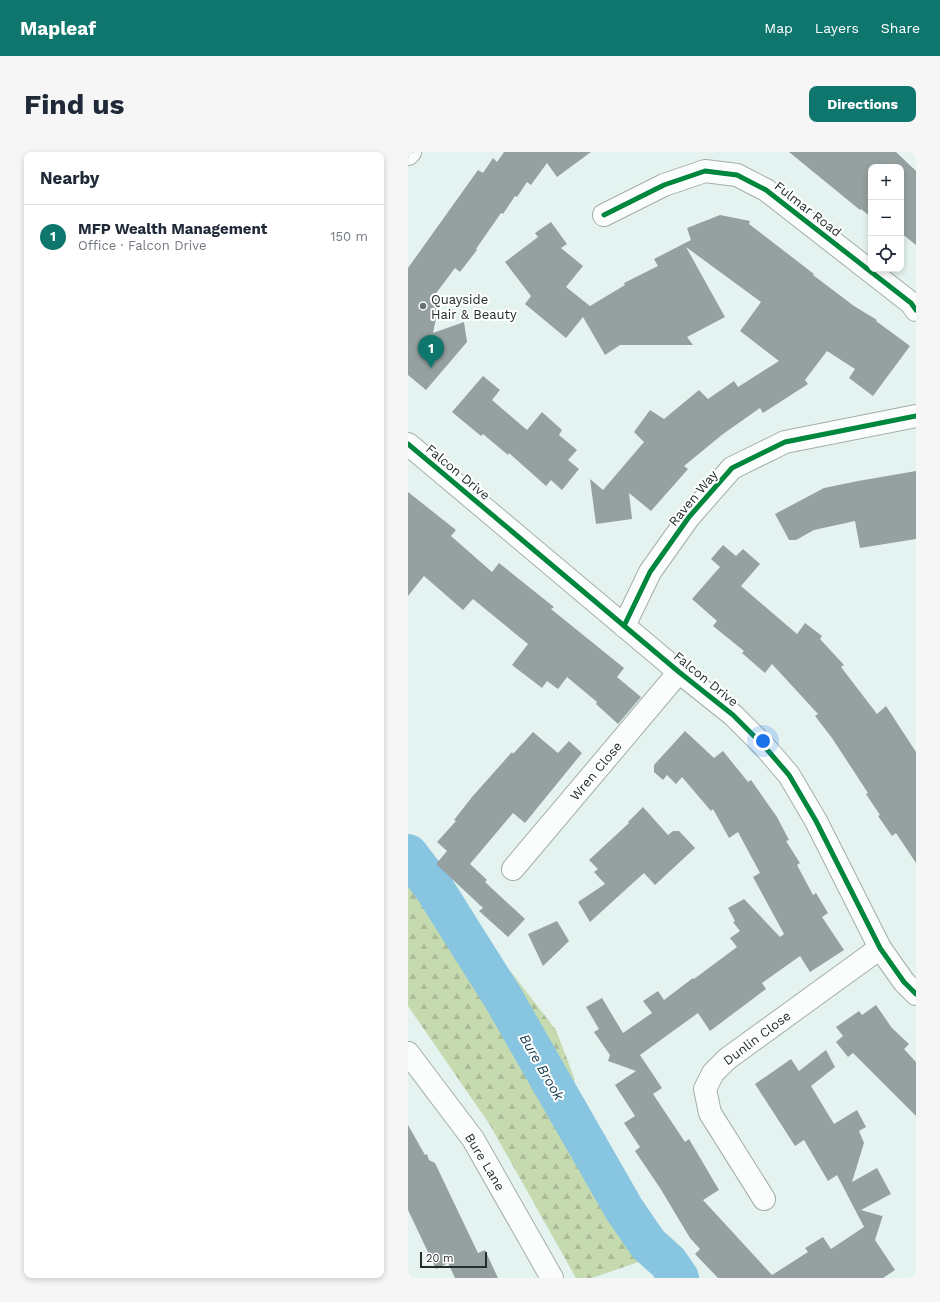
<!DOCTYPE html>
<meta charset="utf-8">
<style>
:root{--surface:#fff;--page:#f6f6f7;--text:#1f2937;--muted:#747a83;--line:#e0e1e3;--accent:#0f766e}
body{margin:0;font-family:"Work Sans",sans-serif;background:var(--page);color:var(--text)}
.controls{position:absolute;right:12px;top:12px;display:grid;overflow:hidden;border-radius:8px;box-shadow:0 2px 6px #0003}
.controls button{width:36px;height:36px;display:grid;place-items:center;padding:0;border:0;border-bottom:1px solid var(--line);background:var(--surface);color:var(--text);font:20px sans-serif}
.scale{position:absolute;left:12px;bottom:10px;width:67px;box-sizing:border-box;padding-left:4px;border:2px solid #232e2b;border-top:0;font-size:11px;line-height:14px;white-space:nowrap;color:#232e2b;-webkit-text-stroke:3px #fff;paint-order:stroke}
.you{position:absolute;left:355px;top:589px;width:14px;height:14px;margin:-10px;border:3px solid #fff;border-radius:50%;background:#1a73e8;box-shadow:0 0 0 6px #1a73e833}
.badge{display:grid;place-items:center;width:26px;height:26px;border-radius:50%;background:var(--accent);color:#fff;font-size:13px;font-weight:700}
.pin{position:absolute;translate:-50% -33px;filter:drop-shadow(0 1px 2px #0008)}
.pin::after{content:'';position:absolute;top:21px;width:14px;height:12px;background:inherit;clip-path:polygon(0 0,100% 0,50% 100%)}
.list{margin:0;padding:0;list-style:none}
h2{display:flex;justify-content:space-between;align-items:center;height:52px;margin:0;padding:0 16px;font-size:17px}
h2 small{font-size:13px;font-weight:400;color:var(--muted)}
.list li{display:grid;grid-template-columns:26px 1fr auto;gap:12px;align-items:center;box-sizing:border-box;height:64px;padding:0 16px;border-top:1px solid var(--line)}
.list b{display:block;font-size:15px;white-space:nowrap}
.list p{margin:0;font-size:13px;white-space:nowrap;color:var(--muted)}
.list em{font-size:13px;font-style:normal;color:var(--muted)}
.icon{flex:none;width:22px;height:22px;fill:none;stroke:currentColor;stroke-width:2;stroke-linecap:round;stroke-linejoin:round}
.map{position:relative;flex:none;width:508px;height:1126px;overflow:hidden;border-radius:8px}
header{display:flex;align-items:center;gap:24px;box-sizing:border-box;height:56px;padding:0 20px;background:var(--accent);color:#fff}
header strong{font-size:19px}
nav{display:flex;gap:22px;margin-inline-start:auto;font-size:14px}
.intro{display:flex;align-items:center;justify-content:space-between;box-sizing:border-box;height:96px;padding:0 24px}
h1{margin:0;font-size:28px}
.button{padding:10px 18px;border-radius:8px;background:var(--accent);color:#fff;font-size:14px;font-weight:700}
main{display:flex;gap:24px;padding:0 24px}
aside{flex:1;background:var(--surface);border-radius:8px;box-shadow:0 2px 6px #0003}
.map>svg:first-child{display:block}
.forest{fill:url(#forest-firs)}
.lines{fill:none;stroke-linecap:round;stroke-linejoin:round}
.river{stroke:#88c5e1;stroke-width:40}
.building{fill:#95a1a0}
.minor-casing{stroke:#a3aeab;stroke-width:24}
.tertiary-casing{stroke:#a3aeab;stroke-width:24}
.minor{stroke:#fbfdfd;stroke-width:22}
.tertiary{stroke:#fbfdfd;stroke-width:22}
.cycleway-casing{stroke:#fff;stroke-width:8}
.cycleway{stroke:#00873e;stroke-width:5}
.poi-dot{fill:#677370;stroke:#fff;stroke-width:1.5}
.labels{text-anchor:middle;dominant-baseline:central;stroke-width:4;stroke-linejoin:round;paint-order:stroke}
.street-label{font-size:13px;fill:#232e2b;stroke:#fff}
.poi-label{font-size:13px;fill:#232e2b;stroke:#fff;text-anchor:start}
.water-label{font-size:14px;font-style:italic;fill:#1e4154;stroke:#fff}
</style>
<header>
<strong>Mapleaf</strong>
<nav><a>Map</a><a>Layers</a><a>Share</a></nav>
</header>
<div class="intro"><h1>Find us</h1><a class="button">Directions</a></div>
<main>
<aside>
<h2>Nearby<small></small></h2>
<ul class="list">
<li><span class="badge">1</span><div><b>MFP Wealth Management</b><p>Office · Falcon Drive</p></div><em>150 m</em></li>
</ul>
</aside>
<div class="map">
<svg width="508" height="1126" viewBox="0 0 508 1126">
<defs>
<pattern id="forest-firs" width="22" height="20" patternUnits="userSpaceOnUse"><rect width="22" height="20" fill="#c6dab0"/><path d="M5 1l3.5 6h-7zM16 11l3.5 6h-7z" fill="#aabb98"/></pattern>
</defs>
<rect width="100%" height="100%" fill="#e4f3ef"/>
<path class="forest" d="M0,685L80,801L103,820L148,878L167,928L159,934L248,1090L242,1106L184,1126H168L82,973L0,854Z"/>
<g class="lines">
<path class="river" d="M0,702L26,736L94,844L216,1057L240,1092L260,1110L271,1126"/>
</g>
<path class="building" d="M96,0H183L149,25L139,11L123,33L119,30L109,45L107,44L95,62L93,61L68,97L69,98L52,120L47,116L26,144L32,148L25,181L56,170L59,190L18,238L0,223V116L70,18L75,21L85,6L89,10Z
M381,0H488L508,19V93L493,81V15H463V65L453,57L452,58Z
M312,63L342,69L341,72L406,122L405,123L446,154L469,168L468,169L502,194L465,244L441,226L447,217L419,199L397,228L400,232L355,261L352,256L315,282L276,314L280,317L243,359L221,341L224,367L188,372L182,327L195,338L236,290L226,280L242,258L256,267L291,238L300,247L326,229L330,235L371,209L332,179L353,150L278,95L317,165L279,185L285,193H212L197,203L175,165L158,186L117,152L123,144L97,110L130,85L127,81L143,70L159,92L153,96L175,114L158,135L182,154L217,133L216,131L250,114L246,107L283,88L279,76Z
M75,224L92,238L84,248L119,278L134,260L154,278L151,283L169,298L160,308L171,317L154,338L143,328L138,334L101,301L100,303L75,282L73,284L44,260Z
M508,319V387L452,396L447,369L406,378L388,388H381L367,362L416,336L450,329Z
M0,340L48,378L43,384L84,420L91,411L146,455L143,457L216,516L209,525L233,545L210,572L188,552L189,550L159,525L150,537L139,529L134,536L104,513L120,492L65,447L55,458L16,424L0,444Z
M315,393L328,404L335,397L352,412L333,434L389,482L397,471L414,484L412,487L436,513L433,515L469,562L478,554L508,600V711L488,681L484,684L470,664L472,663L458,642L460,641L424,586L407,564L410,562L364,512L357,521L334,501L336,499L305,474L309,469L284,447L312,415L303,407Z
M277,579L306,606L315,599L340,630L343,628L369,665L381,688L378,689L392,711L389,713L405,743L408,741L420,761L414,765L436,798L402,820L392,804L354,831L358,837L302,879L290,861L232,903L254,936L245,942L277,990L281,987L311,1038L295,1048L364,1123L400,1100L397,1096L415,1085L423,1097L456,1075L429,1023L420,1029L396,988L387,994L347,932L383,907L391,919L418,898L427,915L403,934L426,972L449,958L458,975L451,979L456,991L444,1030L469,1016L483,1042L453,1058L474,1064L475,1063L467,1088L487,1118L475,1126H310L287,1102L292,1097L282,1086L252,1036L227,999L232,995L216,971L227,964L207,933L228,919L200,909L202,903L186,880L191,877L178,855L194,846L215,881L244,861L235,849L250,839L256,848L285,826L286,827L329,795L322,786L332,779L325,770L327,769L320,756L336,747L372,785L376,782L345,725L352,721L330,680L321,686L305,657L303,659L274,625L268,632L259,623L255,628L246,620V613Z
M125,580L150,601L161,589L174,601L117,671L105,661L62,712L79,728L77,730L117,767L100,785L71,759L75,756L28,712L39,699L29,690L48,669L46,668L64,645L104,600L105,602Z
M235,655L260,683L265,679H271L287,696L247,733L236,721L182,770L170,750L197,732L186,720L190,717L181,708L221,671L220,670Z
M149,769L161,789L135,814L120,782Z
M468,853L484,876L501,892L496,897L508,910V964L445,901L440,905L428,890L435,884L428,875L451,859L454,863Z
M0,973L17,1003L19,1002L21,1008L27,1011L70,1101L77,1098L90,1126H47L40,1111L28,1117L0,1058Z"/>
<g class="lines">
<defs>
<path id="minor" d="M196,63L256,33L297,19L329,23L358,38L503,151L508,158
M0,292L271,520L325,563L356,594L381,623L408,669L472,796L496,830L508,842
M216,474L242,420L281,365L324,316L377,290L508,264
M105,717L271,520
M356,1047L302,961L297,937L305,921L319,907L472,796"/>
<path id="tertiary" d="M0,2L2,0
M0,901L65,987L144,1126"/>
</defs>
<use href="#minor" class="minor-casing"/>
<use href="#tertiary" class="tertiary-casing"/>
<use href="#minor" class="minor"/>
<use href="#tertiary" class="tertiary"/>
<defs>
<path id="cycleway" d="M196,63L256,33L297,19L329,23L358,38L503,151L508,158
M0,292L271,520L325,563L356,594L381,623L408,669L472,796L496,830L508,842
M216,474L242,420L281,365L324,316L377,290L508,264"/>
</defs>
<use href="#cycleway" class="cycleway-casing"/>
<use href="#cycleway" class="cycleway"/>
</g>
<circle class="poi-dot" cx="15" cy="154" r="4"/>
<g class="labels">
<g class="street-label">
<text transform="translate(400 57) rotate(38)">Fulmar Road</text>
<text transform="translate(50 320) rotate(40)">Falcon Drive</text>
<text transform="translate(285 346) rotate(-50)">Raven Way</text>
<text transform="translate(298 527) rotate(39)">Falcon Drive</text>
<text transform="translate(188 619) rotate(-50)">Wren Close</text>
<text transform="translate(349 886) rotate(-37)">Dunlin Close</text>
<text transform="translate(77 1010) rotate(59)">Bure Lane</text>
</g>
<g class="poi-label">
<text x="23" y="147">Quayside<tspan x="23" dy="15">Hair &amp; Beauty</tspan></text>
</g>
<g class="water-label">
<text transform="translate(134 915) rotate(60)">Bure Brook</text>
</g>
</g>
</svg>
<div class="controls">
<button>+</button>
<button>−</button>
<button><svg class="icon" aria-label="locate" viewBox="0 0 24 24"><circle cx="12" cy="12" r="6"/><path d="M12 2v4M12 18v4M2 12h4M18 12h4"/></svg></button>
</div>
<div class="scale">20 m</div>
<div class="you"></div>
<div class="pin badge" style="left:23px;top:216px">1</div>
</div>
</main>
